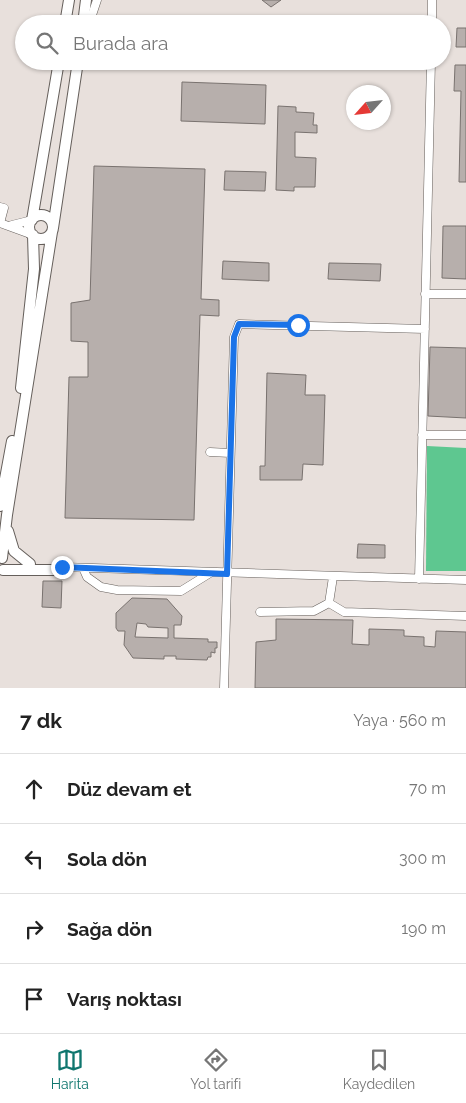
<!DOCTYPE html>
<html lang="tr">
<meta charset="utf-8">
<style>
:root{--surface:#fff;--page:#f6f6f6;--text:#222;--muted:#767676;--line:#e0e0e0;--accent:#0f766e}
body{margin:0;font-family:Raleway,sans-serif;background:var(--page);color:var(--text)}
.compass{position:absolute;left:346px;top:85px;width:45px;height:45px;border-radius:50%;background:var(--surface);box-shadow:0 1px 4px #0004;rotate:243deg}
.stop{position:absolute;width:15px;height:15px;margin:-11px;border:4px solid #1a73e8;border-radius:50%;background:#fff}
.stop.end{background:#1a73e8;border-color:#fff;box-shadow:0 1px 5px #0008}
.list{margin:0;padding:0;list-style:none}
h2{display:flex;justify-content:space-between;align-items:center;height:65px;margin:0;padding:0 20px;font-size:21px}
h2 small{font-size:16px;font-weight:400;color:var(--muted)}
.list li{display:grid;grid-template-columns:32px 1fr auto;gap:15px;align-items:center;box-sizing:border-box;height:70px;padding:0 20px;border-top:1px solid var(--line)}
.list b{display:block;font-size:19px;white-space:nowrap}
.list em{font-size:16px;font-style:normal;color:var(--muted)}
.icon{flex:none;width:28px;height:28px;fill:none;stroke:currentColor;stroke-width:2;stroke-linecap:round;stroke-linejoin:round}
.map{position:relative;flex:none;width:466px;height:688px;overflow:hidden}
.search{position:absolute;background:var(--surface);box-shadow:0 1px 4px #0004;left:15px;right:15px;top:15px;height:55px;display:flex;align-items:center;gap:12px;box-sizing:border-box;padding:0 18px;border-radius:28px;color:var(--muted);font-size:19px}
.sheet{height:345px;background:var(--surface)}
nav{display:flex;justify-content:space-around;align-items:center;box-sizing:border-box;height:70px;border-top:1px solid var(--line);background:var(--surface);font-size:14px;color:var(--muted)}
nav a{display:grid;justify-items:center;gap:2px}
nav .on{color:var(--accent)}
.map>svg:first-child{display:block}
.forest{fill:#5ec790}
.building{fill:#b7afac;stroke:#79726f;fill-rule:evenodd}
.lines{fill:none;stroke-linecap:round;stroke-linejoin:round}
.minor-casing{stroke:#655f5b;stroke-width:9}
.major-casing{stroke:#655f5b;stroke-width:12}
.minor{stroke:#fff;stroke-width:8}
.major{stroke:#fff;stroke-width:10}
.route{stroke:#1a73e8;stroke-width:6}
</style>
<div class="map">
<svg width="466" height="688" viewBox="0 0 466 688">
<rect width="100%" height="100%" fill="#e8e0dc"/>
<path class="forest" d="M427,446L466,448V571H426Z"/>
<path class="building" d="M262,0H281L271,7Z
M457,28H466V47H456Z
M334,61H398V69L334,67Z
M455,65H466V182H459L461,91H454Z
M182,82L266,85L265,124L181,121Z
M278,106L296,107V112L314,113L313,125H317V133L295,132V157L316,158L315,187H294V191L276,190Z
M94,166L205,169L201,299L219,300V316L200,315L194,520L65,518L69,377H88V342L71,341V303L90,300Z
M225,171L266,172L265,191L224,190Z
M443,226H466V279L442,278Z
M223,261L269,263V281L222,279Z
M329,263L381,264L380,281L328,279Z
M430,347L466,348V418L428,416Z
M267,373L306,375L305,395H325L323,465L303,464L302,480H260V466H265Z
M358,544L385,545V558H357Z
M43,581H62L61,608L42,607Z
M132,598L167,599L182,616L181,625H174V638L208,639V642H217V648H215V653L211,652V657H208L207,660L176,659V656H164V659L133,658L124,645L125,631H118L116,628V613ZM137,623L146,624L148,627L168,628V638L135,637Z
M276,619L353,620L352,644L369,645V629L404,630V636L424,637V646L435,647L436,631L466,632V688H255L256,642L276,640Z"/>
<g class="lines">
<defs>
<path id="minor" d="M89,24L97,0
M432,24V0
M0,207L4,208L0,223
M0,223L33,235
M12,225L32,220
M425,294H466
M422,435H466
M210,452L230,453
M62,567L466,580
M83,568L87,577L101,587L117,590L181,591L210,573
M419,579L431,61
M329,603L344,612L466,616
M329,603L333,577
M260,612L314,611L329,603
M224,688L234,337L239,324L425,329"/>
<path id="major" d="M65,24L69,0
M83,24L86,0
M29 227a12 12 0 1 1 24 0a12 12 0 1 1-24 0Z
M32,220L59,61
M53,228L78,61
M21,388L34,269L33,235
M0,506L12,441
M8,531L14,551L30,564
M2,558L7,515L52,232
M3,570H55L62,567"/>
</defs>
<use href="#minor" class="minor-casing"/>
<use href="#major" class="major-casing"/>
<use href="#minor" class="minor"/>
<use href="#major" class="major"/>
</g>
<g class="lines">
<path class="route" d="M62,567L227,574L234,337L239,324L298,325"/>
</g>
</svg>
<svg class="compass" viewBox="-18 -18 36 36"><path d="M0-13l5 13h-10z" fill="#e53935"/><path d="M0 13l5-13h-10z" fill="#767676"/></svg>
<div class="stop" style="left:298px;top:325px"></div>
<div class="stop end" style="left:62px;top:567px"></div>
<div class="search"><svg class="icon" aria-label="search" viewBox="0 0 24 24"><circle cx="10" cy="10" r="6"/><path d="M15 15l6 6"/></svg>Burada ara</div>
</div>
<section class="sheet">
<h2>7 dk<small>Yaya · 560 m</small></h2>
<ul class="list">
<li><svg class="icon" aria-label="ahead" viewBox="0 0 24 24"><path d="M12 20V5M6 11l6-6 6 6"/></svg><div><b>Düz devam et</b></div><em>70 m</em></li>
<li><svg class="icon" aria-label="left" viewBox="0 0 24 24"><path d="M17 20v-9H6M10 6l-5 5 5 5"/></svg><div><b>Sola dön</b></div><em>300 m</em></li>
<li><svg class="icon" aria-label="right" viewBox="0 0 24 24"><path d="M7 20v-9h11M14 6l5 5-5 5"/></svg><div><b>Sağa dön</b></div><em>190 m</em></li>
<li><svg class="icon" aria-label="arrive" viewBox="0 0 24 24"><path d="M6 21V4h12l-3 4 3 4H6"/></svg><div><b>Varış noktası</b></div></li>
</ul>
</section>
<nav>
<a class="on"><svg class="icon" aria-label="map" viewBox="0 0 24 24"><path d="M3 6l6-2 6 2 6-2v14l-6 2-6-2-6 2zM9 4v14M15 6v14"/></svg>Harita</a>
<a><svg class="icon" aria-label="directions" viewBox="0 0 24 24"><path d="M12 3l9 9-9 9-9-9zM9 14v-3h6M13 9l2 2-2 2"/></svg>Yol tarifi</a>
<a><svg class="icon" aria-label="saved" viewBox="0 0 24 24"><path d="M7 4h10v16l-5-4-5 4z"/></svg>Kaydedilen</a>
</nav>
